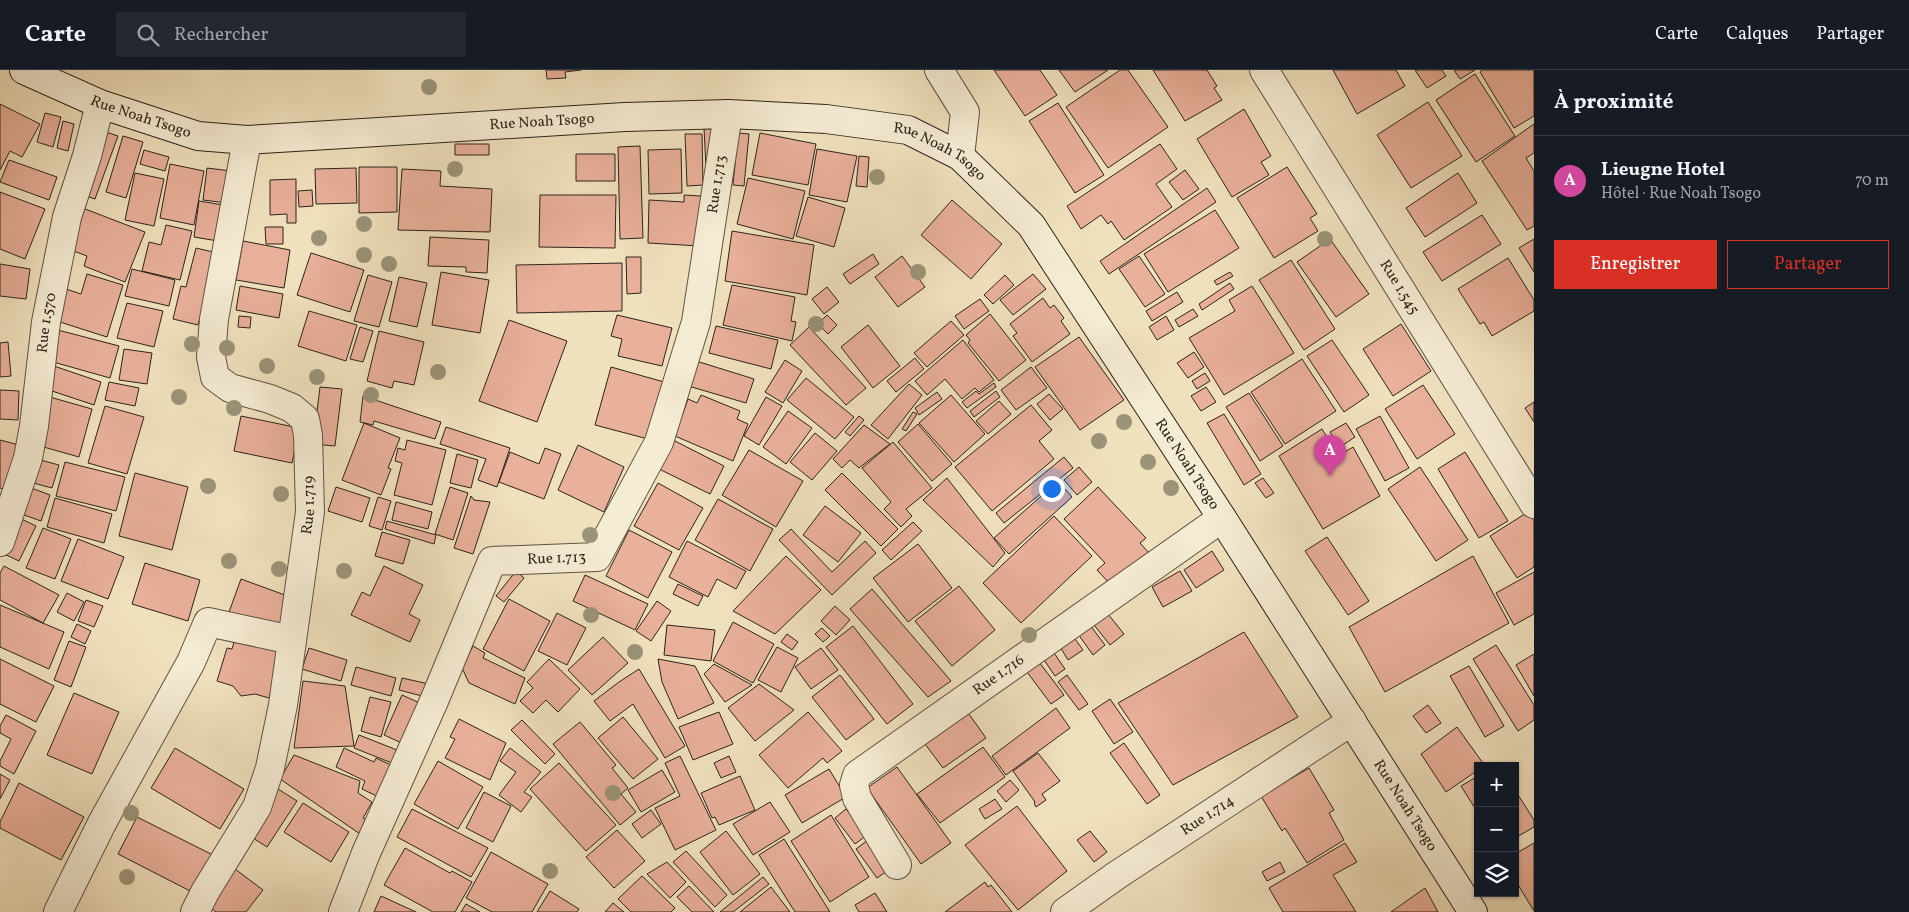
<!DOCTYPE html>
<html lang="fr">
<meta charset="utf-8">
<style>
:root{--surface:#171b24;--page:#242831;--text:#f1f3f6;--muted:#9ea1a6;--line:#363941;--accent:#d93025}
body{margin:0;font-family:Vollkorn,serif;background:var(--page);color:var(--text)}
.controls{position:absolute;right:15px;bottom:15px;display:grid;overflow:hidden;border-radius:0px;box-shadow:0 1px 4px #0004}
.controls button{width:45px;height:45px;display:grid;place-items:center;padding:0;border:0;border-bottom:1px solid var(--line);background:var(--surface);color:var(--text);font:25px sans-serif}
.you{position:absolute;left:1051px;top:418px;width:18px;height:18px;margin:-12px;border:4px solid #fff;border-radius:50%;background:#1a73e8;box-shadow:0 0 0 8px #1a73e833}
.badge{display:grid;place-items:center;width:32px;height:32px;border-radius:50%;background:var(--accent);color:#fff;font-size:16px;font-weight:700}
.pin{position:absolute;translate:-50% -41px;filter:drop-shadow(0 1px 2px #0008)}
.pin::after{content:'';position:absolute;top:26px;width:18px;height:15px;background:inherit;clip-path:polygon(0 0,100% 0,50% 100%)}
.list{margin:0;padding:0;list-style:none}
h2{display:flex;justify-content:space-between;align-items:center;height:65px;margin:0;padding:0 20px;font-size:21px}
h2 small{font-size:16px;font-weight:400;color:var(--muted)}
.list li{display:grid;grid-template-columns:32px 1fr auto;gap:15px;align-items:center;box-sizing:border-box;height:90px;padding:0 20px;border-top:1px solid var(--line)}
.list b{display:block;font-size:19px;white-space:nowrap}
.list p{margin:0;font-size:16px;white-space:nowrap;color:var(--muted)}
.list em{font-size:16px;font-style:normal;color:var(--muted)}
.actions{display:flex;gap:10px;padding:15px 20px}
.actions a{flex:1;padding:11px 0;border:1px solid var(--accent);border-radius:0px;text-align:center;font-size:18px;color:var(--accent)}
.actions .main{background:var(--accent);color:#fff}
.icon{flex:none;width:28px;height:28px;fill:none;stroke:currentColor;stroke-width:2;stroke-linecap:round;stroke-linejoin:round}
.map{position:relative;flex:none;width:1534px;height:842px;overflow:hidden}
header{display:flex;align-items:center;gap:30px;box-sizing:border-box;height:70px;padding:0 25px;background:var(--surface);border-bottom:1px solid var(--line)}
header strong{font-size:24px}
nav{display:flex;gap:28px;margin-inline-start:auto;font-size:18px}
.search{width:350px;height:45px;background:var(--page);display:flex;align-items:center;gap:12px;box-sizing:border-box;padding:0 18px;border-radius:0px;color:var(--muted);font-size:19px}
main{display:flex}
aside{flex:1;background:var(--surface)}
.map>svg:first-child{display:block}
.building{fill:#e9b09a;stroke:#2d231b}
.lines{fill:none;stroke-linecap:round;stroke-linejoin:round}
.street-casing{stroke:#5e5244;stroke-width:30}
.secondary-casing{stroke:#2d231b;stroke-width:30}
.street{stroke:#f5ecd4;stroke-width:28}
.secondary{stroke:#f5ecd4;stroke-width:28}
.tree{fill:#9b9378}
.labels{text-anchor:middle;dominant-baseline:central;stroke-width:4;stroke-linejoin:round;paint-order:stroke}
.street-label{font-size:15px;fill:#2d231b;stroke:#f5ecd4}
</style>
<header>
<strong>Carte</strong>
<div class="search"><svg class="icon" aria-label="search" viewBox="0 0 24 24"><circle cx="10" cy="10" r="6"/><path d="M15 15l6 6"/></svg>Rechercher</div>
<nav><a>Carte</a><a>Calques</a><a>Partager</a></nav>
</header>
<main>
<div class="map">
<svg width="1534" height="842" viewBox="0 0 1534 842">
<rect width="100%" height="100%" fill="#f0e1bd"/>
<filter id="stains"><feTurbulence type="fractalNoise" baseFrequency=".004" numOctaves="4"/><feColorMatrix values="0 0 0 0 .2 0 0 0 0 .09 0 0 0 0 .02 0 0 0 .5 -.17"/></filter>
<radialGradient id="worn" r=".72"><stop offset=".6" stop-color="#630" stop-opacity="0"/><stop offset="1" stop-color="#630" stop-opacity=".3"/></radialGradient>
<path class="building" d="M546,0H581L565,2L566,8L547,9Z
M994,0H1040L1057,25L1025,46Z
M1059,0H1108L1075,22Z
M1120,0H1128L1168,57L1108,98L1066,37Z
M1153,0H1207L1217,16L1214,18L1222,30L1185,51Z
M1333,0H1396L1405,16L1357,44Z
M1415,0H1442L1446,6L1427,18Z
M1454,0H1475L1460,9Z
M1482,0H1534V46L1514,58L1480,2Z
M1475,4L1515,66L1476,92L1436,30Z
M1428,32L1462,86L1411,118L1377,65Z
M1058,33L1104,105L1075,123L1029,51Z
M0,34L40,54L22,87L10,81L0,100Z
M1244,39L1271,86L1261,92L1269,105L1232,127L1197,69Z
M45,43L61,47L53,77L37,72Z
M63,51L74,54L68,81L57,78Z
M1534,54V83L1526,88L1534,101V156L1527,160L1482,91Z
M94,58L118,66L95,129L71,121Z
M704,58H713L706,98Z
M738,63L749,64L744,116L733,115Z
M760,63L816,74L808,115L752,105Z
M685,64H702L703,115L687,116Z
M123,66L143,72L126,128L106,122Z
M455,74H489V85H455Z
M1160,74L1177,99L1156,114L1172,137L1124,170L1111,151L1108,154L1101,145L1081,159L1067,136Z
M640,76L643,168L620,169L618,77Z
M681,79L682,123L649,124L648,80Z
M817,79L857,86L847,132L809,125Z
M144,80L169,87L165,101L140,94Z
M576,84H615V111H576Z
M859,86L869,87L867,117L856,116Z
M9,90L57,107L49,130L0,112Z
M170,94L204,101L194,155L160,148Z
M359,97H397V142L359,143Z
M1287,97L1317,144L1310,148L1318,161L1274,188L1237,128Z
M207,98L231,101L227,133L203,130Z
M356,98L357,133L316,134L315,99Z
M402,99L441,101L440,116L492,119L490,162L398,160Z
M1185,100L1199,119L1183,130L1169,112Z
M135,103L164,109L154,156L125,150Z
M1458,103L1477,133L1425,167L1406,138Z
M748,108L805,121L793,169L737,154Z
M296,109V153H287V144L270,145V110Z
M1207,118L1216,132L1109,204L1100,191Z
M312,120L313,136L299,137L298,121Z
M0,122L45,139L25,189L0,179Z
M540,125H616L615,178L539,177Z
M684,125L701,126L700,176L648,173L649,130L684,132Z
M808,127L845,138L834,177L796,166Z
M952,130L1002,174L971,209L921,165Z
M199,131L223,135L218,171L194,167Z
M67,132L145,162L125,212L84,196L87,186L52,173Z
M1215,140L1239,178L1168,222L1144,184Z
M1482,145L1501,174L1442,211L1423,182Z
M166,155L192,161L180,210L142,201L149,172L161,175Z
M265,157H283V174H266Z
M732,161L814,175L807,225L725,211Z
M430,167L489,170L487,203L466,202V197L428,196Z
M1330,169L1369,224L1336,247L1297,192Z
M1534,169V202L1519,178Z
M243,171L290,180L284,218L236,210Z
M196,178L226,185L203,236L198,255L173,249L181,216L186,217Z
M311,183L364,200L350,242L297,225Z
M873,184L879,194L850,214L843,204Z
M902,186L925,217L898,237L875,207Z
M1139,186L1165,224L1145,237L1119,199Z
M626,187H641V223L627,224Z
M1508,188L1534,230V241L1492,266L1484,252L1480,254L1458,219Z
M1291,190L1335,259L1304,280L1259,210Z
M622,193V241L517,243L516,195Z
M0,194L30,199L26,229L0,226Z
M132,199L175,210L169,236L125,226Z
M441,202L489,210L480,263L432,255Z
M1230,202L1233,206L1217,215L1214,211Z
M87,204L123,215L107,267L41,246L51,214L81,224Z
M1033,204L1046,219L1013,245L1000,230Z
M368,205L392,212L379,257L354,251Z
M1005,205L1014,215L993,234L984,225Z
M399,207L427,213L417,257L389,251Z
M1230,213L1234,219L1202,240L1199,234Z
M732,215L795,227L791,251L796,252L792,271L723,255Z
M240,216L283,224L279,248L236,240Z
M1252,216L1294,283L1224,325L1189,268L1235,241L1229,230Z
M827,217L839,232L824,244L812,229Z
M1177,222L1183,232L1152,251L1146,241Z
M1043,228L1050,238L1054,235L1064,248L1061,251L1070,264L1032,292L1013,266L1017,263L1010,254Z
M980,229L989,241L964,259L955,246Z
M127,233L163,241L154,277L117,268Z
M1193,239L1198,246L1179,257L1175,250Z
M309,241L357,255L346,291L298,276Z
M990,244L1026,290L999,311L968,273L970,270L966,265Z
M617,245L672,258L662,296L618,286L622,269L611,266Z
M827,245L837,255L828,264L818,254Z
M239,246L251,247L250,258L238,257Z
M1166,246L1174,260L1157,270L1149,257Z
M509,250L567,271L537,352L479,331Z
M951,251L964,265L927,297L914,283Z
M1401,254L1431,301L1393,326L1363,279Z
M868,255L900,296L873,318L841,277Z
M716,256L778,270L771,299L709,283Z
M360,257L373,261L363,292L350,289Z
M809,257L866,318L846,335L790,275Z
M54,259L119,276L110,308L46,290Z
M379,261L424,272L414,315L394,311L392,318L367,311Z
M1079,267L1124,330L1080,360L1035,297Z
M963,270L994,310L979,322L975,318L962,329L945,309L927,325L915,311Z
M1332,270L1369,325L1344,342L1307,286Z
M8,272L11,306L0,307V273Z
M124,279L152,283L147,314L119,310Z
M1194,282L1204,297L1188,308L1177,293Z
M915,288L924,299L896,322L887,311Z
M1302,289L1336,341L1285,374L1251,322Z
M693,290L754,309L746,333L685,315Z
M785,290L802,301L783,333L765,322Z
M48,294L101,312L94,335L40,317Z
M611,297L664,312L648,369L595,355Z
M1031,297L1047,318L1016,340L1001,320Z
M1205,303L1210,311L1197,319L1192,311Z
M806,308L854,347L835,369L787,330Z
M109,312L139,318L135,336L105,330Z
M994,313L996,317L967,338L962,332L976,321L979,324Z
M909,314L922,325L888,369L871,355Z
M1423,315L1455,364L1417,389L1385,339Z
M320,317L342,319L335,376L313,374Z
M1206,317L1216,332L1201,341L1191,326Z
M0,320L19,321L18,350L0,349Z
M996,321L1000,327L974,347L970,341Z
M937,322L942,329L919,345L915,338Z
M1249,323L1283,376L1260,391L1226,337Z
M1049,324L1063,339L1050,350L1037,334Z
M701,325L740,341L737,349L748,354L733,391L675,366L688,329L697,333Z
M951,325L985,364L954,392L919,353Z
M46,326L92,339L79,387L33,374Z
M363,326L441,352L435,369L374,351L373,355L360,352Z
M766,327L782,336L759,375L744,366Z
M999,331L1011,344L988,364L976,351Z
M1534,332V352L1525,338Z
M1031,335L1052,360L1039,371L1054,389L992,441L955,397Z
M105,336L144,347L127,404L88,393Z
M788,341L812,358L786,394L763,377Z
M913,342L917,344L906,361L902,359Z
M1224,344L1261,404L1244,415L1207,353Z
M241,346L299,358L292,393L234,381Z
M859,346L864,350L850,366L845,362Z
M1380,346L1409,398L1385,411L1356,359Z
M364,353L400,368L388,398L391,399L381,425L342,410Z
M1346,353L1355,367L1340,377L1330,362Z
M918,354L952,394L932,411L898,372Z
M864,355L890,374L859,398L850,390L842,398L833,389Z
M446,357L510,378L497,417L478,410L486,389L440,374Z
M1322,359L1338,386L1353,377L1380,426L1323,459L1279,386Z
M815,363L837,381L812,410L790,392Z
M0,370L19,375L6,420L0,418Z
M407,370L446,380L432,435L394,425L402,393L395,391L398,378L405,380Z
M673,370L724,396L710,424L659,399Z
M893,372L932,418L906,439L912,446L901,457L884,439L891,432L862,398Z
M578,375L624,397L604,442L558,420Z
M545,378L561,384L544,429L499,412L510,382L539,394Z
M749,380L803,411L776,457L722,425Z
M1465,382L1508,451L1479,468L1438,399Z
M457,384L478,390L471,418L450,413Z
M1064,387L1073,398L1004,453L996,443Z
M33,388L59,395L52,418L26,411Z
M65,392L125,407L116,441L56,426Z
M1079,397L1092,412L1077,425L1064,410Z
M1420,397L1468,470L1436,491L1388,419Z
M135,403L188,417L172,480L119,466Z
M842,403L898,459L881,476L825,420Z
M947,408L1005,483L993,497L923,430Z
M1263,408L1274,423L1266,428L1255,413Z
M1058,411L1072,427L1009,484L994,468Z
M658,413L703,438L679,480L634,456Z
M26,416L50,425L41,451L16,442Z
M336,417L370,428L362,452L328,441Z
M450,417L468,423L453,470L435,464Z
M1098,417L1146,468L1140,473L1149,483L1110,514L1097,500L1105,493L1064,449Z
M471,426L474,430L490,432L473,484L454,478Z
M378,427L391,431L382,460L369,456Z
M55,428L112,444L104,473L47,457Z
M718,429L773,459L750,501L695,470Z
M396,432L432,442L428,459L392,450Z
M825,436L861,463L838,492L803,465Z
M1528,442L1534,451V497L1517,508L1490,466Z
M15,446L36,456L19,491L0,482Z
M1054,446L1092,486L1021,553L983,513Z
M387,451L436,465L434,474L385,459Z
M913,452L922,461L891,490L882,480Z
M43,458L71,469L55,509L26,498Z
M791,459L832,502L865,471L876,483L832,525L779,470Z
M629,460L672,482L648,528L606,506Z
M382,462L410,470L403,494L375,486Z
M1327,467L1369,531L1348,545L1305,481Z
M78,469L124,487L108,529L61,511Z
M687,471L746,501L736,519L717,509L708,527L669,507Z
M918,474L952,518L908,552L873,508Z
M1212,481L1224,500L1196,518L1184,500Z
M786,486L821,520L775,564L733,541Z
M1473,486L1509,553L1385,622L1349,557Z
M145,493L200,510L188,551L132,534Z
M4,496L59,525L43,553L0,530V503Z
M384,496L423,515L409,544L420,550L410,572L351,545L362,522L370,526Z
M516,501L524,508L504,532L496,526Z
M1180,501L1192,521L1163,537L1152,517Z
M1534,502V544L1514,555L1496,523Z
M585,505L648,534L635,560L573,531Z
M241,509L293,528L281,561L229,542Z
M678,514L703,526L698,536L673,524Z
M959,516L995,560L952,596L915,551Z
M872,519L951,611L928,627L850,539Z
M67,523L84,532L74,551L57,542Z
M509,529L550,551L524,601L483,579Z
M86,530L103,536L94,557L78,551Z
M657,531L671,541L651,571L636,561Z
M0,535L64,562L49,599L0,577Z
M835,536L850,550L836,565L821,551Z
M557,543L586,558L567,595L538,581Z
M1108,544L1124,564L1110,575L1094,555Z
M733,552L774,574L753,613L713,591Z
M77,554L91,561L85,574L71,567Z
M667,555L715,560L711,591L664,585Z
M1090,555L1105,575L1093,585L1078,564Z
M853,556L913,634L887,654L826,577Z
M822,558L830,566L823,572L815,564Z
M1244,562L1298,647L1173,715L1118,633Z
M787,564L798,572L792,580L781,572Z
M236,565L282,581L269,628L255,624L241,626L233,616L217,611L227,578L232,579Z
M1073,566L1083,580L1068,590L1059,575Z
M603,567L628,593L592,625L568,600Z
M69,571L86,577L71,617L54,610Z
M1496,575L1534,635V650L1518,661L1473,589Z
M473,576L485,583L483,588L525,608L515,634L469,613L462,598Z
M777,577L798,588L781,622L758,610Z
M309,578L347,590L341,611L302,599Z
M821,578L838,600L811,619L795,597Z
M1052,580L1065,599L1055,606L1042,587Z
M1534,584V626L1516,595Z
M1036,588L1064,625L1051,634L1024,598Z
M0,589L54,616L36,652L0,634Z
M549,589L580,619L558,642L546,630L533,643L520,631L533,618L527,612Z
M658,589L695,596L714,633L678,649L662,612Z
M714,594L752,615L725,632L704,604Z
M1469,596L1504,656L1485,667L1450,606Z
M356,597L396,608L391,626L351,615Z
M639,599L685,676L665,688L633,634L610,651L594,631L619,612Z
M840,605L874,649L846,670L812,627Z
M1067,605L1088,634L1079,640L1058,612Z
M402,608L429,614L426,627L399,620Z
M303,611L345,616L354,676L294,678Z
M759,614L794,640L755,671L728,638Z
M74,623L119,642L92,704L47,685Z
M402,625L422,634L404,674L384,665Z
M370,627L391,632L381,667L361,661Z
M1110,629L1133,662L1114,674L1092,641Z
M1428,635L1441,653L1426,663L1413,646Z
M964,637L986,668L943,698L922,670Z
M1056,638L1070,658L1006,705L992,686Z
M719,642L733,674L693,690L679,657Z
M808,642L842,681L827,693L823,688L788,718L759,685Z
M6,645L36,661L14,704L0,696V691L11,669L0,663V656Z
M623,647L658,689L633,709L598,668Z
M459,649L506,673L490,710L445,688L455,669L450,667Z
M522,650L555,684L545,694L511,660Z
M580,652L616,695L612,698L628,718L621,724L636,742L620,755L553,674Z
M1457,657L1485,696H1478V700L1446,722L1421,684Z
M359,665L402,682L397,695L354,678Z
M1124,673L1160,725L1147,734L1110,683Z
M983,677L1005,707L940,753L917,724Z
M175,678L244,719L220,759L151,718Z
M344,678L374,692L376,688L395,697L381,728L362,719L365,711L336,697Z
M510,678L541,702L524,722L532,727L521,742L499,725L516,702L500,691Z
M1038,683L1060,711L1042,724L1046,730L1036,737L1034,733L1035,732L1013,701Z
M294,685L360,711L358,723L372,732L363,748L371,753L363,766L280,709Z
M680,686L716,760L675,780L655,738L680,726L665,693Z
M729,686L736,702L721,708L714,693Z
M438,691L483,717L458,759L414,734Z
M559,693L616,755L586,781L530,719Z
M897,697L951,773L921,794L867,718Z
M1309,698L1334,740L1329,743L1344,770L1307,793L1285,758L1282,761L1261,726Z
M829,699L846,727L802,753L785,725Z
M662,700L675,722L641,742L628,720Z
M0,704L10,710L0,729Z
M740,706L755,740L719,755L715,747L712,748L701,723Z
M1478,706V743L1461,716Z
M1010,710L1019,720L1006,732L997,721Z
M19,713L84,747L61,790L0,758V752Z
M275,717L297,731L267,777L245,763Z
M1515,720L1534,750V757L1515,768Z
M484,722L511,736L493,772L466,758Z
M995,729L1002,739L985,749L979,739Z
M770,732L790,762L753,785L733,754Z
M303,733L349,762L331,792L284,762Z
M1017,736L1067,801L1018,840L965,775Z
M412,739L488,778L471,807L397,767Z
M846,739L867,765L855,774L835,748Z
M651,740L661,754L642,768L632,754Z
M831,745L869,807L830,832L791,771Z
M137,747L213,785L194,823L118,784Z
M617,760L645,791L614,818L586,787Z
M726,761L760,804L733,825L700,782Z
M1090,761L1107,782L1094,792L1077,770Z
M784,769L830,842H795L759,785Z
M868,770L890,799L877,808L856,779Z
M1345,773L1357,792L1333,805L1356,842H1283L1269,818Z
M1534,773V841L1515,810V806L1519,803L1515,797V784Z
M405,778L450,803L452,801L472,812L455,842H433L384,815Z
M686,781L727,825L715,837L673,792Z
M491,782L548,814L532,842H492L466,828Z
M667,792L686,812L670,828L647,804Z
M1280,792L1285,802L1267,811L1262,802Z
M235,799L263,820L246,842H216L207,835Z
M642,806L675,838L671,842H631L618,829Z
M763,807L769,814L733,842H720Z
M985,812L988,817L991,815L1012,842H945Z
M689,816L714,842H692L677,827Z
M771,817L790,842H740Z
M1425,818L1438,842H1391Z
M550,821L579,839L577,842H537Z
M875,823L887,842H859L855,835Z
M381,826L416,842H374Z
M613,833L624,842H605Z
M466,834L480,842H461Z"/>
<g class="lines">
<defs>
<g id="street">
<path d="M939,0L965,42L960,86"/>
<path id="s1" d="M1264,0L1534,434"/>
<path id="s2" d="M0,472L28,388L34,356L46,252L67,147L87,86L100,34"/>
<path id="s3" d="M897,795L857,728L854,715L857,705L1222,448"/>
<path d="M58,842L102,753L191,592L208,552L292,570"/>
<path id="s4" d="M195,842L205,822L257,737L270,698L283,635L310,442L308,365L305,349L292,338L270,329L230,318L215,307L211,287L214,249L247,70"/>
<path id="s5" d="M343,842L366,783L434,631L492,491L597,487L659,372L696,252L728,44"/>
<path id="s6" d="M1065,842L1117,805L1352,651"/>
</g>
<g id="secondary">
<path id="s7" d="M24,0L100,34L198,66L247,70L625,47L728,44L826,49L908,60L960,86L1031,155L1222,448L1473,842"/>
</g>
</defs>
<use href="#street" class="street-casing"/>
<use href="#secondary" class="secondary-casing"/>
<use href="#street" class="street"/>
<use href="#secondary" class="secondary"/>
</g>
<g class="tree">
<circle cx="429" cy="17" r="8"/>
<circle cx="455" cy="99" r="8"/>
<circle cx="877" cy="107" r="8"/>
<circle cx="364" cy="154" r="8"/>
<circle cx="319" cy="168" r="8"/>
<circle cx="1325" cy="169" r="8"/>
<circle cx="364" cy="185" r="8"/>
<circle cx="389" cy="194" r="8"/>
<circle cx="918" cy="202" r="8"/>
<circle cx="816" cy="254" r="8"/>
<circle cx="192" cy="274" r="8"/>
<circle cx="227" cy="278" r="8"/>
<circle cx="267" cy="296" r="8"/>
<circle cx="438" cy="302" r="8"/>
<circle cx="317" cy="307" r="8"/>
<circle cx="371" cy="325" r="8"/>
<circle cx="179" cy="327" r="8"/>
<circle cx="234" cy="338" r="8"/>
<circle cx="1124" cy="352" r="8"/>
<circle cx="1099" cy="371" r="8"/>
<circle cx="1148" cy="392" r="8"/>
<circle cx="208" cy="416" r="8"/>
<circle cx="1171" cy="418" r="8"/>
<circle cx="281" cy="424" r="8"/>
<circle cx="590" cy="465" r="8"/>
<circle cx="229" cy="491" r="8"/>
<circle cx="279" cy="499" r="8"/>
<circle cx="344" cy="501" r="8"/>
<circle cx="591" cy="545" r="8"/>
<circle cx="1029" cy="565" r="8"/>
<circle cx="635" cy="582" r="8"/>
<circle cx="613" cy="723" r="8"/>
<circle cx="131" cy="743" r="8"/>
<circle cx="550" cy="801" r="8"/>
<circle cx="127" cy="807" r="8"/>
</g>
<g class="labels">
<g class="street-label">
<text stroke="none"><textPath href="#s7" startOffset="126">Rue Noah Tsogo</textPath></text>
<text stroke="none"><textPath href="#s7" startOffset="531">Rue Noah Tsogo</textPath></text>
<text stroke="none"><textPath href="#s7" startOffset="936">Rue Noah Tsogo</textPath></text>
<text stroke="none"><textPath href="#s5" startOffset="882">Rue 1.713</textPath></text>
<text stroke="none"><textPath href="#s1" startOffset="256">Rue 1.545</textPath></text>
<text stroke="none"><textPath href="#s2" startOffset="225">Rue 1.570</textPath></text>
<text stroke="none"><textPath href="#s7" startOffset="1341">Rue Noah Tsogo</textPath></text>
<text stroke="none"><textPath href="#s4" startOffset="429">Rue 1.719</textPath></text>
<text stroke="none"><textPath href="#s5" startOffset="446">Rue 1.713</textPath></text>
<text stroke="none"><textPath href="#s3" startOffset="275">Rue 1.716</textPath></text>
<text stroke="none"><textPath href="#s7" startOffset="1746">Rue Noah Tsogo</textPath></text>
<text stroke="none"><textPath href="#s6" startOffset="172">Rue 1.714</textPath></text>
</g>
</g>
<rect width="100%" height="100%" filter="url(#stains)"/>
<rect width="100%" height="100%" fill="url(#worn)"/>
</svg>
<div class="controls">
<button>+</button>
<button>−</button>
<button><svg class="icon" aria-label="layers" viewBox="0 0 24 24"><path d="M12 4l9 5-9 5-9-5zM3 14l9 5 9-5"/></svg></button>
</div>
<div class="you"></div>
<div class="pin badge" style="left:1330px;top:406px;background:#d1479c">A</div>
</div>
<aside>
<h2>À proximité<small></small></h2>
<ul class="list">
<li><span class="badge" style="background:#d1479c">A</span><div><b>Lieugne Hotel</b><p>Hôtel · Rue Noah Tsogo</p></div><em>70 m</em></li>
</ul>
<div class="actions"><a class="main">Enregistrer</a><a>Partager</a></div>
</aside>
</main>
